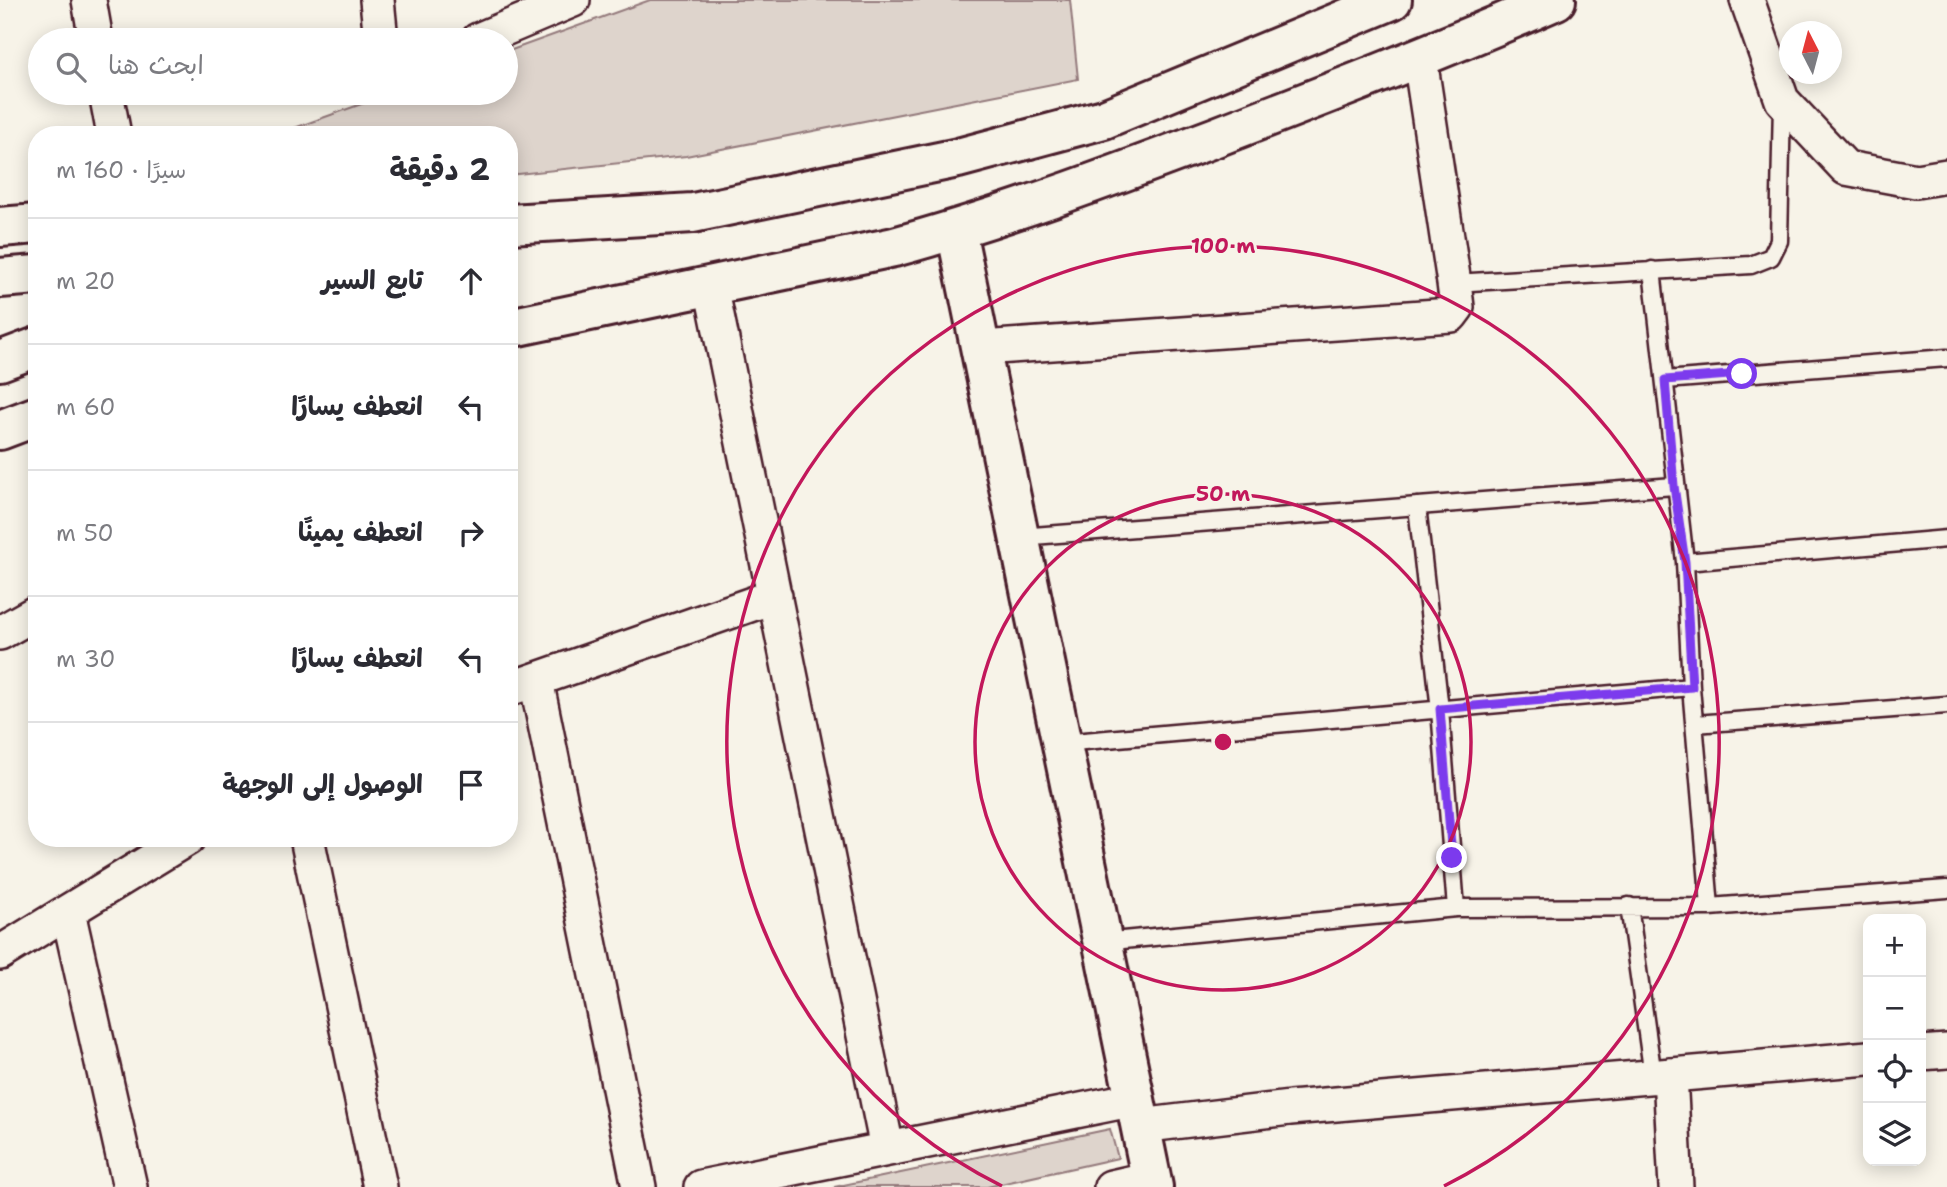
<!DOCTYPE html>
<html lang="ar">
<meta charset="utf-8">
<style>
:root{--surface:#fff;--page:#f7f7f7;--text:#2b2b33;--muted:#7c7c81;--line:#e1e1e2}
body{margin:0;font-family:"Shantell Sans","Playpen Sans Arabic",sans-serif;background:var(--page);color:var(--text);direction:rtl}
.controls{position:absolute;right:21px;bottom:21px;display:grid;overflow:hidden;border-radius:14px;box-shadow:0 4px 18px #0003}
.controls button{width:63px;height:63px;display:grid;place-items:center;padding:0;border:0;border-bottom:2px solid var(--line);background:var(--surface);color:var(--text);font:35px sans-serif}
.compass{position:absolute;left:1779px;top:21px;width:63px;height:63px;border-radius:50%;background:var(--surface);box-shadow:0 4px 18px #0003;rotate:354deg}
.stop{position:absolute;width:21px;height:21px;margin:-16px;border:5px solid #7c3aed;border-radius:50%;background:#fff}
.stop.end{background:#7c3aed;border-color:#fff;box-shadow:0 2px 7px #0008}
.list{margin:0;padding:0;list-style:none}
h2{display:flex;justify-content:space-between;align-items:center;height:91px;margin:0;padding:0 28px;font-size:30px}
h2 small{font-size:23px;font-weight:400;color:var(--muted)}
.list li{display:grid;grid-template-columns:46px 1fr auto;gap:21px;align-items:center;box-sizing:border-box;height:126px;padding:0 28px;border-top:2px solid var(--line)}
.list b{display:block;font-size:26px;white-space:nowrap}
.list em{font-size:23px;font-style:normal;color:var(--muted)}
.icon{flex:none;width:38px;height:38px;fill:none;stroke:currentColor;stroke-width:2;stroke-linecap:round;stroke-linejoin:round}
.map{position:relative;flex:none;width:1947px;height:1187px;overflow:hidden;direction:ltr}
.search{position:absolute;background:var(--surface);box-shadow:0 4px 18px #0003;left:28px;top:28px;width:490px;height:77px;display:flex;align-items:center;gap:18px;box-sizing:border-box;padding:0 24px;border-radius:38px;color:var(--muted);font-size:26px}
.panel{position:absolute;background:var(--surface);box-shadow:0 4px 18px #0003;left:28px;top:126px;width:490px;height:721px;border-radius:28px;direction:rtl}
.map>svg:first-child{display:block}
.green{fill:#ded4cc;stroke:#947a7c;stroke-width:2}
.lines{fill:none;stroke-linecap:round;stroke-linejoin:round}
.service-casing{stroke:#4a1f2b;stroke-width:21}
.minor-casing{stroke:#4a1f2b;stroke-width:38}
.tertiary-casing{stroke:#4a1f2b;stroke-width:44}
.secondary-casing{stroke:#4a1f2b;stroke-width:44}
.service{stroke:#f7f3e8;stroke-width:16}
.minor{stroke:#f7f3e8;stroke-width:33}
.tertiary{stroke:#f7f3e8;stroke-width:38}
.secondary{stroke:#f7f3e8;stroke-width:38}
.route{stroke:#7c3aed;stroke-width:9}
.ring{fill:none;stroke:#c2185b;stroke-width:3.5}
.centre{fill:#c2185b;stroke:#f7f3e8;stroke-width:3.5}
.ring-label{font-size:21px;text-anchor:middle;font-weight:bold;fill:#c2185b;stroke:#f7f3e8;stroke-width:6;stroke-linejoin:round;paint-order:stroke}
</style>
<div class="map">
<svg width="1947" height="1187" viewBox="0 0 1947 1187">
<rect width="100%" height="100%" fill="#f7f3e8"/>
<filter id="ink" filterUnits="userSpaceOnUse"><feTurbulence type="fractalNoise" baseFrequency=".0143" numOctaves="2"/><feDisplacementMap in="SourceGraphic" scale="14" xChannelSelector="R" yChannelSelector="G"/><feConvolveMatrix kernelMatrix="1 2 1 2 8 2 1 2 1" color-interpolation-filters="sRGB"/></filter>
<g filter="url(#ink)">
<path class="green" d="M650,0H1070L1078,79L686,156L509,175V135H275L392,93H506V52Z
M1110,1129L1118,1158L987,1187H834Z"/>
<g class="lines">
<defs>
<path id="service" d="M1454,283L1751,265L1771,257L1779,241L1782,103
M1665,380L1947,358
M1417,506L1440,710L1456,908
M1020,537L1674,486
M1685,562L1947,539
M1691,687L1710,907L1947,889
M1695,724L1947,705
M1062,743L1691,687L1685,562L1652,270
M1629,906L1653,1076
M1102,942L1456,908L1710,907"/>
<path id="minor" d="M89,0L96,40
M377,0L381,40
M1747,0L1782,100L1846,168L1916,181L1947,176
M478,40L573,0
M106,93L114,135
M711,286L887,1148
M982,348L1451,315L1457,307L1454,283L1420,59
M0,633L37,612
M536,680L639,1187
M509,689L775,596
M307,838L380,1187
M68,912L130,1187
M0,953L188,838
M1921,1053L1947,1051
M1670,1075L1676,1187
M1140,1126L1290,1108L1868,1058
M701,1187L1135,1099
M1111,1187L1151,1178"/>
<path id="tertiary" d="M956,230L1153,1187
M0,361L37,347
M0,430L37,416"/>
<path id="secondary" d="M509,224L693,213L958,158L1104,119L1392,0
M0,227L37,224
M0,278L37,275
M509,328L894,247C1004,217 1110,177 1216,137C1330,93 1444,49 1556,0"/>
</defs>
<use href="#service" class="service-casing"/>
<use href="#minor" class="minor-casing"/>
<use href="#tertiary" class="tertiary-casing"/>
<use href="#secondary" class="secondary-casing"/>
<use href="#service" class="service"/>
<use href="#minor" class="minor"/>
<use href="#tertiary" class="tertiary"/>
<use href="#secondary" class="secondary"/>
</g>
</g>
<g class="lines" filter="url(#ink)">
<path class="route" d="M1452,858L1440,709L1692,687L1685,562L1674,486L1665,380L1742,374"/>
</g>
<g class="ring">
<circle cx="1223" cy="742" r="248"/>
<path d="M1002 1186A496 496 0 1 1 1444 1186"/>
</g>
<circle cx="1223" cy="742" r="10" class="centre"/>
<g class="ring-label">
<text x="1223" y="253">100 m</text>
<text x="1223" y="501">50 m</text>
</g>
</svg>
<div class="controls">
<button>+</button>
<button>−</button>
<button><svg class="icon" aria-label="locate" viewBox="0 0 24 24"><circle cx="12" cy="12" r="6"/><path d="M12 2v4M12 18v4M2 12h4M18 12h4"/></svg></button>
<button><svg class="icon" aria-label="layers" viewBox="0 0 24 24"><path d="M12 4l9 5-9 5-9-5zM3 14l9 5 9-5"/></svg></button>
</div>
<svg class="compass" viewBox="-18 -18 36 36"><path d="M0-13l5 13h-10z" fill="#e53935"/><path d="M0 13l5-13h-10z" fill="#7c7c81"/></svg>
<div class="stop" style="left:1742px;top:374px"></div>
<div class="stop end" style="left:1452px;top:858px"></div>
<div class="search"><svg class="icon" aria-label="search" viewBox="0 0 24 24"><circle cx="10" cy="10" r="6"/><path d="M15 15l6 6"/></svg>ابحث هنا</div>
<section class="panel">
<h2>2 دقيقة<small>سيرًا · 160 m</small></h2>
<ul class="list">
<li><svg class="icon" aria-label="ahead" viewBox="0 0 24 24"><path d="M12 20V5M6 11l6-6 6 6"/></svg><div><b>تابع السير</b></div><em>20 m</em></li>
<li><svg class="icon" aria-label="left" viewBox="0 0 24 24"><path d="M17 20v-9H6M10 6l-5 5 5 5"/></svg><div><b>انعطف يسارًا</b></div><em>60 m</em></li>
<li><svg class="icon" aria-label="right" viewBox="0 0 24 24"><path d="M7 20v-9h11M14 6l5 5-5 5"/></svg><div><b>انعطف يمينًا</b></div><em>50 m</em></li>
<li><svg class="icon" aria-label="left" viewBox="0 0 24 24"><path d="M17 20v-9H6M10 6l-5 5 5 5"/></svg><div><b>انعطف يسارًا</b></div><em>30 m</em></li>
<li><svg class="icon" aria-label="arrive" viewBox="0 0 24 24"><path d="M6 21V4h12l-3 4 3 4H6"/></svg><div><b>الوصول إلى الوجهة</b></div></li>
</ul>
</section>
</div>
